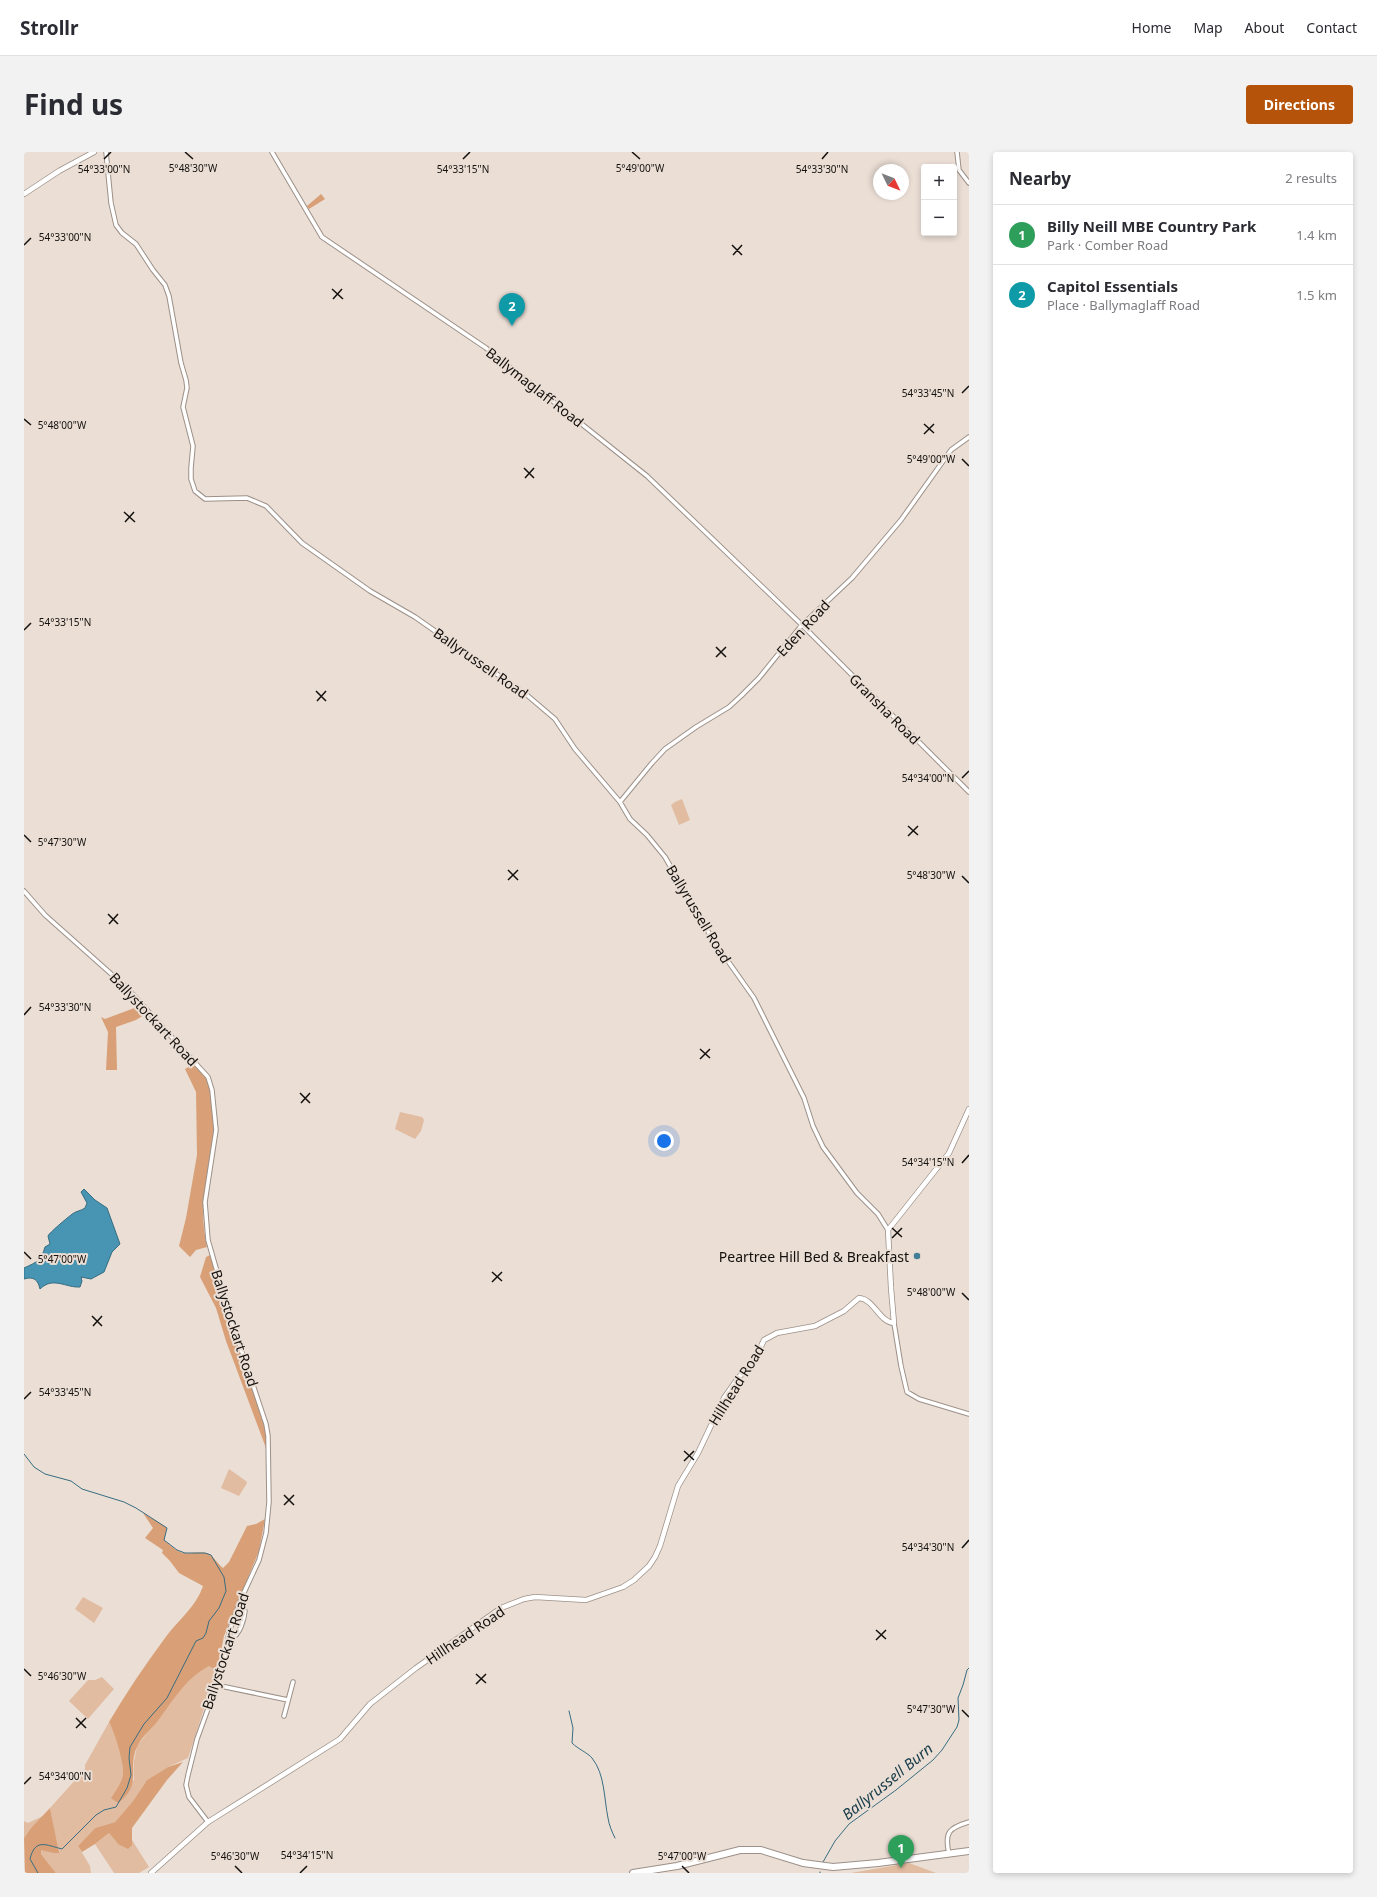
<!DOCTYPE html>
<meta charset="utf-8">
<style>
:root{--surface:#fff;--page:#f2f2f3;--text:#2b2b33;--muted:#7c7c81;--line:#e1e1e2;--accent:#b45309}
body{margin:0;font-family:"Noto Sans",sans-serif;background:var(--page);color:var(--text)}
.controls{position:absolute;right:12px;top:12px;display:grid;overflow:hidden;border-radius:4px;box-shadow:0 2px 6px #0003}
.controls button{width:36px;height:36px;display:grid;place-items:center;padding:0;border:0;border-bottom:1px solid var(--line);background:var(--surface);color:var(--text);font:20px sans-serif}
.compass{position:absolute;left:849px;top:12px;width:36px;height:36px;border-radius:50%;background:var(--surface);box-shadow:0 2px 6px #0003;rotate:133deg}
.you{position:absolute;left:640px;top:989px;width:14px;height:14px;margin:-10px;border:3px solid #fff;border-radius:50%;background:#1a73e8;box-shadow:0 0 0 6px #1a73e833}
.badge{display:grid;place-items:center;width:26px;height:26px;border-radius:50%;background:var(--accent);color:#fff;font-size:13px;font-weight:700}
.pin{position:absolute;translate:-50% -33px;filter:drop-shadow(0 1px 2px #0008)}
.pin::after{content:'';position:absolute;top:21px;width:14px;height:12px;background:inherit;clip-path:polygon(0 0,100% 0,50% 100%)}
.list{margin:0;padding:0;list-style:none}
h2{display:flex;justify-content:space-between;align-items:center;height:52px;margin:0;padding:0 16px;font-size:17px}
h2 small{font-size:13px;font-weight:400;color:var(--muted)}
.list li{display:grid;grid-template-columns:26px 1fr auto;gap:12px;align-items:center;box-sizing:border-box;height:60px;padding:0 16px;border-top:1px solid var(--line)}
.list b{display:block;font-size:15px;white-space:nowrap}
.list p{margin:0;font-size:13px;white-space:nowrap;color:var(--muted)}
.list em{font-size:13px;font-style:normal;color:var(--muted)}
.map{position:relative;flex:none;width:945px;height:1721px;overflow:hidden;border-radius:4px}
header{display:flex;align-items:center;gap:24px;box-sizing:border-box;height:56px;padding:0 20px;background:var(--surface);border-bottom:1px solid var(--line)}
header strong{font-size:19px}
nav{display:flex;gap:22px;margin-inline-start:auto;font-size:14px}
.intro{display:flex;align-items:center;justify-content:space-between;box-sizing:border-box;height:96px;padding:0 24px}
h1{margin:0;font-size:28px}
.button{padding:10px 18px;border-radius:4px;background:var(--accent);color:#fff;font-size:14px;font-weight:700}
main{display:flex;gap:24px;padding:0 24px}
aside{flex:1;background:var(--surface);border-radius:4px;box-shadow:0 2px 6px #0003}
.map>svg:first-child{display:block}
.green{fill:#e2bca1}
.forest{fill:#d9a077}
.water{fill:#4795b3;stroke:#386d81}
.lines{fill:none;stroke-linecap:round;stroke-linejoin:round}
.stream{stroke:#386d81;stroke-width:1}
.minor-casing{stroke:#9c9088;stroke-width:5.5}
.tertiary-casing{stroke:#9c9088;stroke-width:6}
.trunk-casing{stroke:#9c9088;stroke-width:8}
.minor{stroke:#fff;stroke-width:3.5}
.tertiary{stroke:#fff;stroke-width:4.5}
.trunk{stroke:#fff;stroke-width:6}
.ticks{fill:none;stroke:#14100d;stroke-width:1.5}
.poi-dot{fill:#427e95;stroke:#eaded5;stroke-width:1.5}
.labels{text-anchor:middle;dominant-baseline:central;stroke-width:4;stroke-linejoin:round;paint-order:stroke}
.street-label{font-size:14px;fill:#14100d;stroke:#eaded5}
.poi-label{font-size:14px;fill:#14100d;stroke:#eaded5;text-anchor:end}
.water-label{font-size:15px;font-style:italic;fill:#163a47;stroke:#eaded5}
.ticks-label{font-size:10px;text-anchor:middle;fill:#14100d;stroke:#eaded5;stroke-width:4;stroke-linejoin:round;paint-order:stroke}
</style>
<header>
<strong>Strollr</strong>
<nav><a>Home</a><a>Map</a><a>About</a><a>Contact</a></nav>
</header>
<div class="intro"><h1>Find us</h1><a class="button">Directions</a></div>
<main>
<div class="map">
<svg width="945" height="1721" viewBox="0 0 945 1721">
<rect width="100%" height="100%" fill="#eaded5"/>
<path class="green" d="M658,647L666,668L655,673L647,653L651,650Z
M376,960L398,965L400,968L397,979L391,987L371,977Z
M205,1317L222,1329L223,1331L215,1344L197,1336Z
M59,1445L79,1456L70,1471L51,1457Z
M185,1514L197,1521L188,1532L164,1606L144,1615L123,1628L109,1649L91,1670L71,1676L54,1694L66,1714L67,1721H32L17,1702V1697L29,1701H34L26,1656L61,1617V1613L85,1570C92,1582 99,1606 99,1620C99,1629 92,1638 87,1646L110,1628V1609L113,1594L156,1539L173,1520Z
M78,1525L90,1537L64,1567L45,1549L64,1528H71Z
M19,1664L7,1676L0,1686V1669L4,1671Z
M85,1681L94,1692L108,1693V1688L125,1715L115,1721H90L71,1692Z
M885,1711L912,1721H827Z"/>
<path class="forest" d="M297,42L301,47L285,57L283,54Z
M117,850L126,859L112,868L92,875L93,918H82L84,880L77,865L81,867L113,855Z
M171,911C207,951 184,1003 180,1049C178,1065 180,1080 183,1095L172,1098L166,1105L155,1094L162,1066L173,1003L172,940L161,917Z
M186,1103L202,1158L240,1273L243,1284L242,1296L202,1189L192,1156L176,1125L182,1105Z
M119,1361C124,1364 140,1373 143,1376L140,1388C146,1393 154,1401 161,1401C169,1402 179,1398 186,1403C191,1406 194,1412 199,1416L205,1410L223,1374L232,1372L241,1367L235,1399L200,1484L193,1519L185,1514C162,1526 149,1549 133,1570C127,1577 118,1585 114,1593C102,1615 120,1632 94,1651L87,1646C92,1638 99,1629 99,1620C99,1608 91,1581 85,1570C102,1541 121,1513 141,1486C154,1468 172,1455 179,1434L155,1421L146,1409L138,1401L139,1398L121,1386L129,1376Z
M159,1610L143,1628L108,1676V1693L104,1697L94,1692L85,1681L71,1692L58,1700L54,1694L71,1676L91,1670L109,1649L123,1628L144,1615Z
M26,1656L35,1701H29L17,1698V1702L32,1721H1L0,1686L7,1676Z"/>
<path class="water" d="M60,1037L71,1048L83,1056L96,1092L88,1100L80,1120L67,1127L57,1125L58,1129L56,1135C42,1136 29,1124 16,1137C14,1128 10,1124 0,1127V1116C13,1110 17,1109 21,1095L26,1092L24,1084C25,1081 43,1066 47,1063C51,1059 57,1059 61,1056L63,1051L57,1040Z"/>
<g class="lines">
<path class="stream" d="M0,1302L10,1315L21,1322L47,1329L58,1337L100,1350L112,1356L143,1376L140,1388L153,1398L161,1401H181L187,1403L200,1425L202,1439L195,1456L185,1469L182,1481L179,1486L172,1489L143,1546L120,1572L106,1595L105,1606L107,1623L103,1636L92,1655L80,1658L72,1663L38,1697C22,1693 11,1686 6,1707L14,1721
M545,1559L549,1576L548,1591C554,1597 564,1601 568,1606C581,1622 580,1647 584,1666C585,1673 588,1680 591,1686
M799,1710L811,1689L825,1672L872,1638L909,1608L918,1598L933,1575L935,1568L934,1546L939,1533L943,1518L945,1516
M796,1721V1720"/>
<defs>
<path id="minor" d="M82,0L87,51L92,73L98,81L112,92L129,118L141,133L145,144L157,211L162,228L163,236L159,255L169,294L167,316V327L171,339L181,347L223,346L242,354L278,391L346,439L391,465L504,544L531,567L551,597L596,650L606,667L623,683L641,705L689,788L730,846L780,946L789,974L799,995L833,1041L854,1062L864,1078
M248,0L298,85L462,196L623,324L778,473L945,640
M933,0L935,18L945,31
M596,650L628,611L641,597L672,575L705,555L717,544L735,526L777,474L828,426L877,368L927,298L945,285
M0,739L21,763L103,836L184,925L188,938L192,978L181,1050L184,1088L204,1158L242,1272L244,1284L245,1350L242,1381L235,1408L217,1447L206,1477L197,1521L173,1587L164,1623L162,1633L165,1645L184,1670
M870,1171L877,1214L883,1240L895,1247L945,1262
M204,1485L208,1486C216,1482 220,1468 221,1459
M192,1533L264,1548
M260,1564L269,1530
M925,1702C920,1680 925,1676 945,1670"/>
<path id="tertiary" d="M0,42L35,19L70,0
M127,1721L184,1670L316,1587L346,1552L392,1516L477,1456L500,1447L511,1445L562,1448L599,1435L610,1428L625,1414L631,1405L636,1394L654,1334L674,1301L700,1246L714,1226L730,1209L740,1188L753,1181L791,1174L820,1159L835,1146C850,1147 855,1170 870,1171L867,1136L864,1078L925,1001L945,957"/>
<path id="trunk" d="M609,1721L653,1714L716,1698H737L779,1711L809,1715L854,1711L945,1699"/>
</defs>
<use href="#minor" class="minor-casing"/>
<use href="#tertiary" class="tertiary-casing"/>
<use href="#trunk" class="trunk-casing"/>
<use href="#minor" class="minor"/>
<use href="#tertiary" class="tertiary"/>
<use href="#trunk" class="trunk"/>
</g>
<path class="ticks" d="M161,0L169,7M608,0L616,7M80,7L87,0M439,7L446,0M798,7L804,0M0,93L7,86M708,93L718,103M709,103L718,93M308,137L319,147M309,147L318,137M938,241L945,234M0,267L7,273M900,272L910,281M900,282L910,272M938,307L945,314M500,316L510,326M501,326L510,316M100,360L111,370M101,370L110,360M0,478L7,471M692,495L702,505M692,505L702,495M292,539L302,549M293,549L302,539M938,626L945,619M884,674L894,683M0,683L7,690M884,684L894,674M484,718L494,728M938,724L945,731M484,728L494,718M84,762L94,772M85,772L94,762M0,863L7,855M676,897L686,906M676,907L686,897M276,941L286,951M277,951L286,941M938,1011L945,1003M868,1076L878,1085M868,1086L878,1076M0,1100L7,1107M468,1120L478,1129M468,1130L478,1120M938,1141L945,1148M68,1164L78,1174M69,1174L78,1164M0,1247L7,1240M660,1299L670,1308M660,1309L670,1299M260,1343L270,1353M260,1353L270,1343M938,1396L945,1388M852,1478L862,1487M852,1488L862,1478M0,1517L7,1524M452,1522L462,1531M452,1532L462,1522M938,1558L945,1565M52,1566L62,1576M52,1576L62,1566M0,1632L7,1625M211,1714L218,1721M658,1714L665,1721M276,1721L283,1714"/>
<circle class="poi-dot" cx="893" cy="1104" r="4"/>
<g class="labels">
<g class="street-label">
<text transform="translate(511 235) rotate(38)">Ballymaglaff Road</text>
<text transform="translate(779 476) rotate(-47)">Eden Road</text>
<text transform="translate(457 511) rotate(35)">Ballyrussell Road</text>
<text transform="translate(861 557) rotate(45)">Gransha Road</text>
<text transform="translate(675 762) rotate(59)">Ballyrussell Road</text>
<text transform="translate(130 867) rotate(47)">Ballystockart Road</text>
<text transform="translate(211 1176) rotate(72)">Ballystockart Road</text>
<text transform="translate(712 1233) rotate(-58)">Hillhead Road</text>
<text transform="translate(441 1483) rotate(-34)">Hillhead Road</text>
<text transform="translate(201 1499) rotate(-72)">Ballystockart Road</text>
</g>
<g class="poi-label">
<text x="885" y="1104">Peartree Hill Bed &amp; Breakfast</text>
</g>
<g class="water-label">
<text transform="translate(863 1629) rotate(-39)">Ballyrussell Burn</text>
</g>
</g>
<g class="ticks-label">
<text x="616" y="20">5°49'00"W</text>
<text x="169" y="20">5°48'30"W</text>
<text x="80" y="21">54°33'00"N</text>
<text x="439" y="21">54°33'15"N</text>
<text x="798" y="21">54°33'30"N</text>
<text x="41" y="89">54°33'00"N</text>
<text x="904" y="245">54°33'45"N</text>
<text x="38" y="277">5°48'00"W</text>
<text x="907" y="311">5°49'00"W</text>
<text x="41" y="474">54°33'15"N</text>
<text x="904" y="630">54°34'00"N</text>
<text x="38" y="694">5°47'30"W</text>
<text x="907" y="727">5°48'30"W</text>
<text x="41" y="859">54°33'30"N</text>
<text x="904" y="1014">54°34'15"N</text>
<text x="38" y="1111">5°47'00"W</text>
<text x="907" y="1144">5°48'00"W</text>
<text x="41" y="1244">54°33'45"N</text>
<text x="904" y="1399">54°34'30"N</text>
<text x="38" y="1528">5°46'30"W</text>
<text x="907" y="1561">5°47'30"W</text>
<text x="41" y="1628">54°34'00"N</text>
<text x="283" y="1707">54°34'15"N</text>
<text x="211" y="1708">5°46'30"W</text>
<text x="658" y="1708">5°47'00"W</text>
</g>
</svg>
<div class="controls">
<button>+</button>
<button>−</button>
</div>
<svg class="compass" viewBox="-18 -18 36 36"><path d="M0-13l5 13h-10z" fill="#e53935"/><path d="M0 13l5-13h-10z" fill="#7c7c81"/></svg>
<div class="you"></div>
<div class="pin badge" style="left:877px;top:1716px;background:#2e9e5b">1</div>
<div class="pin badge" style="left:488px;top:174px;background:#0f9aa8">2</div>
</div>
<aside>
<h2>Nearby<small>2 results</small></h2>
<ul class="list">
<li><span class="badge" style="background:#2e9e5b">1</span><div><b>Billy Neill MBE Country Park</b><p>Park · Comber Road</p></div><em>1.4 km</em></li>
<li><span class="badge" style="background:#0f9aa8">2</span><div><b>Capitol Essentials</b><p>Place · Ballymaglaff Road</p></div><em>1.5 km</em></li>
</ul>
</aside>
</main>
